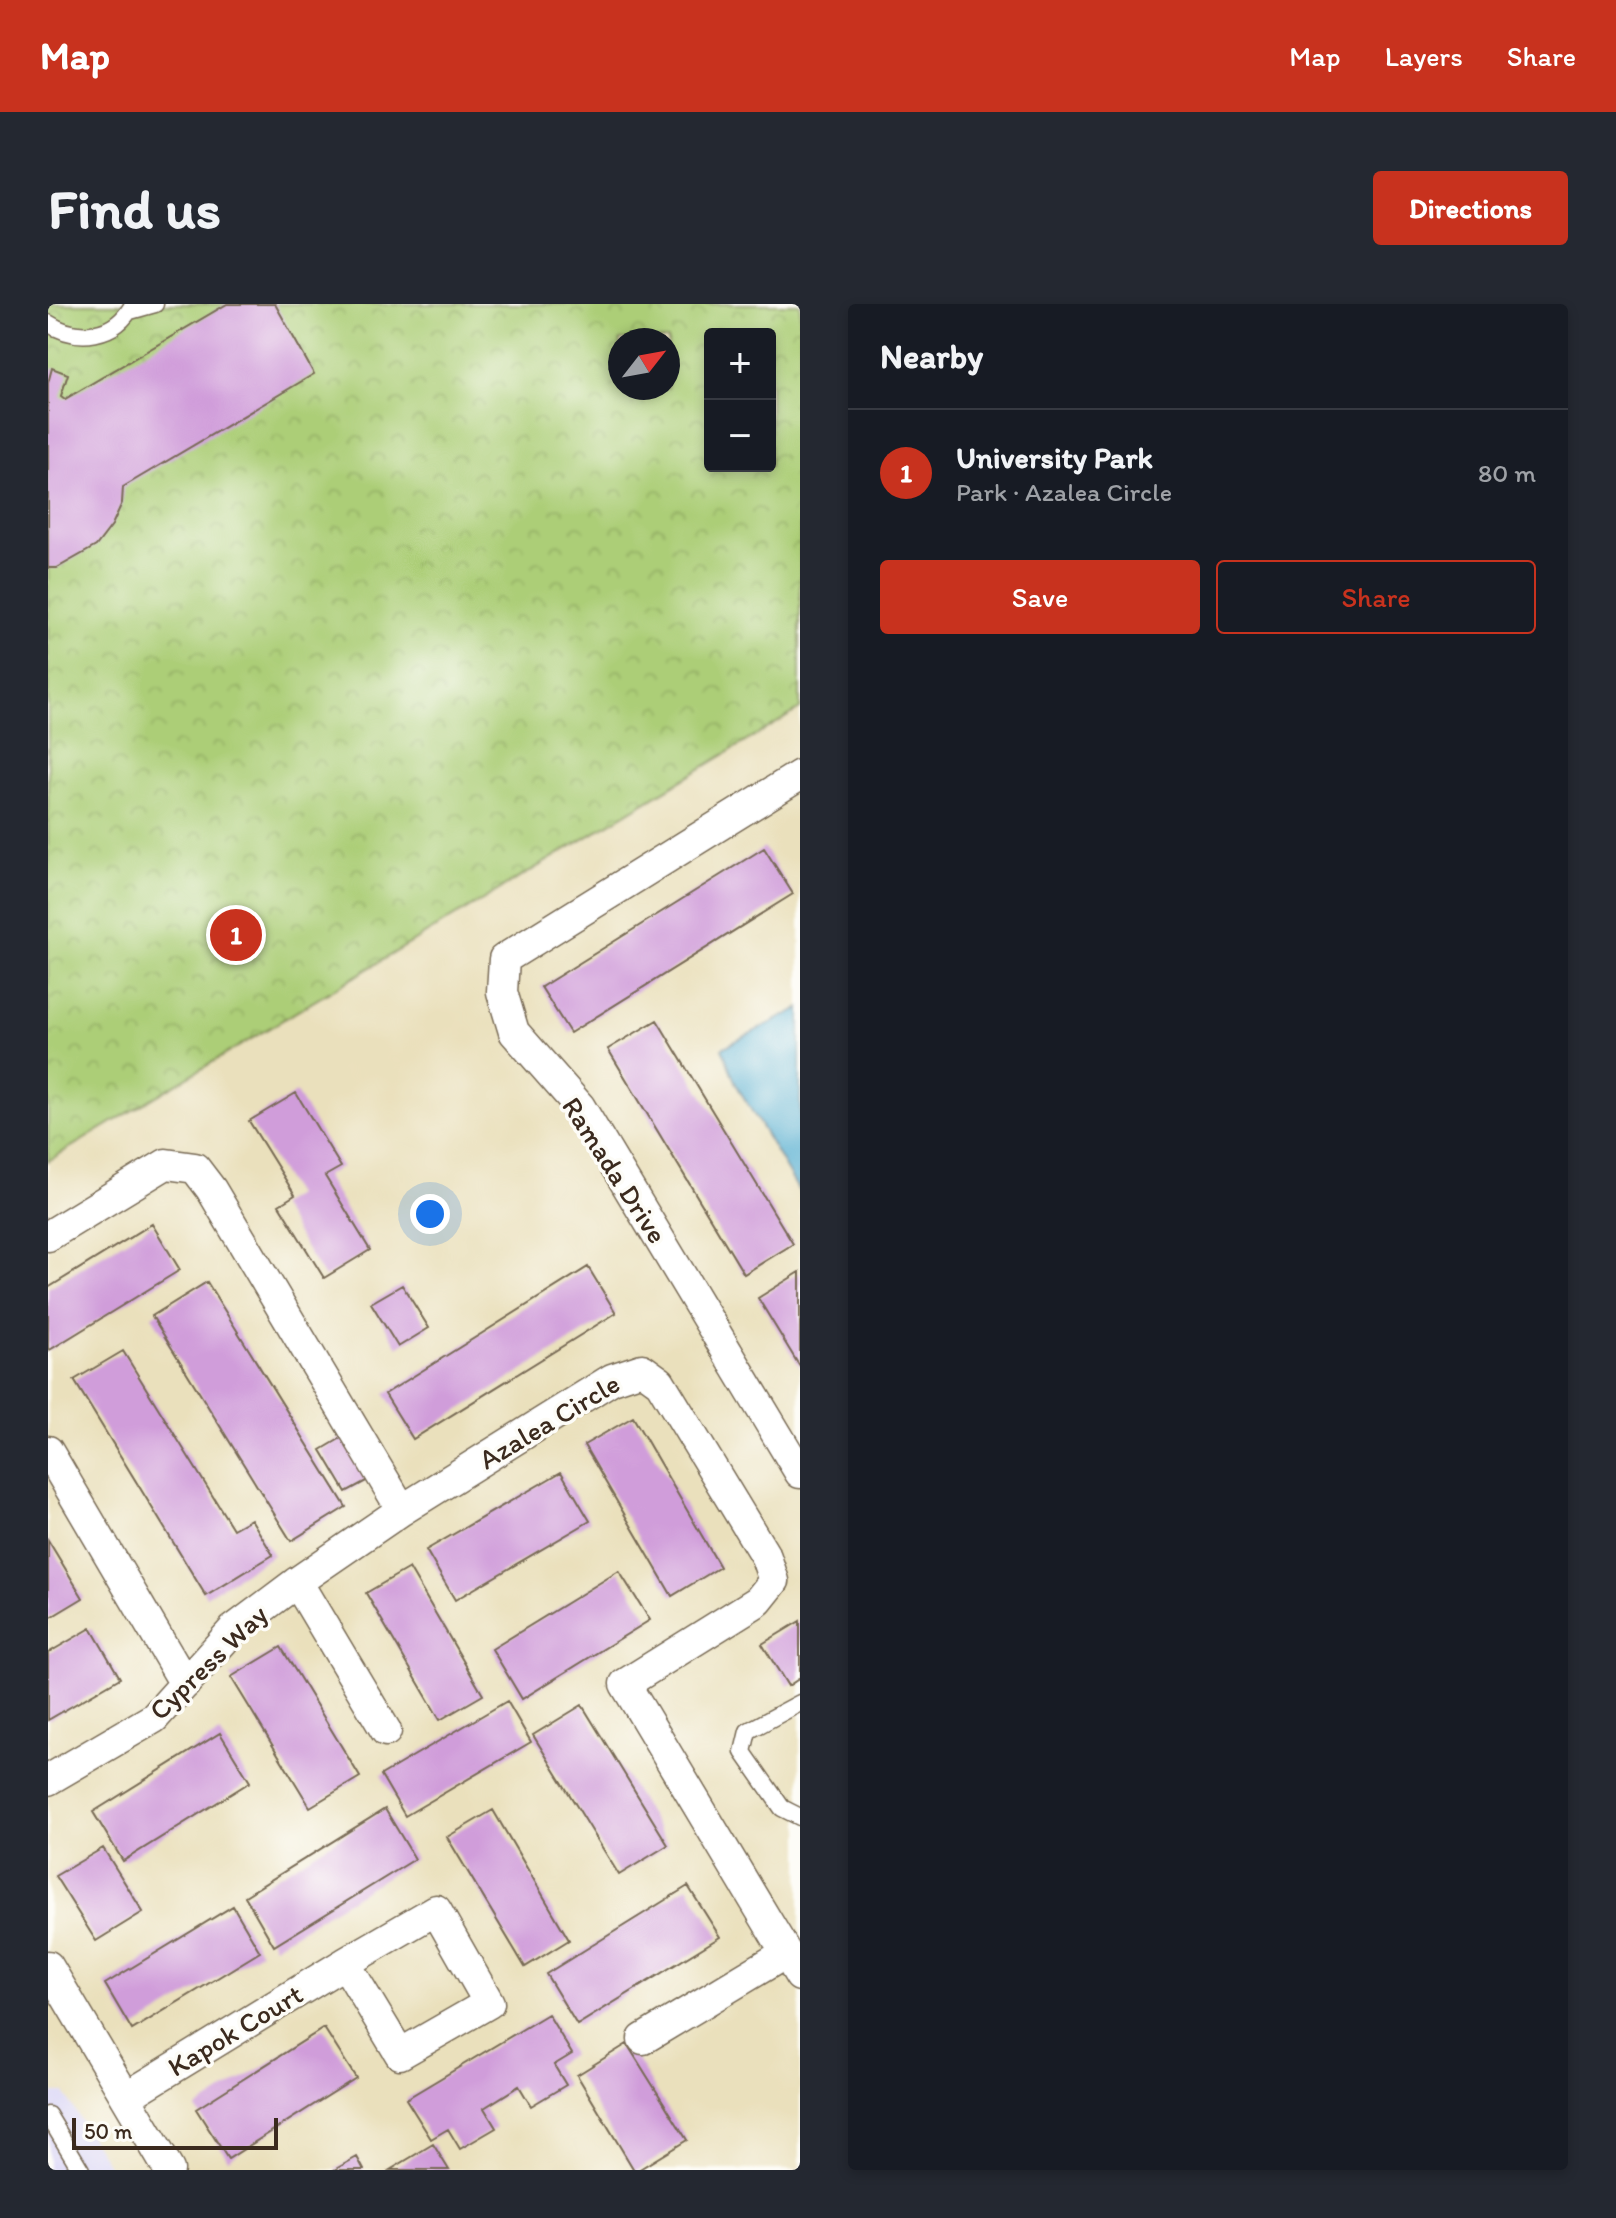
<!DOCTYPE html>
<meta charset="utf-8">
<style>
:root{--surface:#171b24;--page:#242831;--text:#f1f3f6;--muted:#9ea1a6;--line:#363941;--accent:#c8321e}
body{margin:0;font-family:Itim,sans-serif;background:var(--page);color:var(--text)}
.controls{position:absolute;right:24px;top:24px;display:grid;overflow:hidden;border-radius:8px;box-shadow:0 4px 12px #0003}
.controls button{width:72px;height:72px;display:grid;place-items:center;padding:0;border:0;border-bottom:2px solid var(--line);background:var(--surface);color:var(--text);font:40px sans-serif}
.compass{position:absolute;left:560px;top:24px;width:72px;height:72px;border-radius:50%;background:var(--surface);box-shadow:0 4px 12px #0003;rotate:59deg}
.scale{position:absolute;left:24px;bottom:20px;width:206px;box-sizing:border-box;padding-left:8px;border:4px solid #3b2a1e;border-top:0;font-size:22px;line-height:28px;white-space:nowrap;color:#3b2a1e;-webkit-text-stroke:6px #fdfcf7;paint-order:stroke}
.you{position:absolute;left:382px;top:910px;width:28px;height:28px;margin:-20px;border:6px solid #fff;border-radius:50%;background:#1a73e8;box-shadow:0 0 0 12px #1a73e833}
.badge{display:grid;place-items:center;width:52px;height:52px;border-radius:50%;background:var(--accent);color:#fff;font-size:26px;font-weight:700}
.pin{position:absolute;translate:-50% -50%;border:4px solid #fff;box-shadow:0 2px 8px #0006}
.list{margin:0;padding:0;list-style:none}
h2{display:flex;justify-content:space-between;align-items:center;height:104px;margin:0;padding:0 32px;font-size:34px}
h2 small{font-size:26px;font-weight:400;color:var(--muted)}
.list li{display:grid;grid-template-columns:52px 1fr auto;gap:24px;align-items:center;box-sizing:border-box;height:128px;padding:0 32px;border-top:2px solid var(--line)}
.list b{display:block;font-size:30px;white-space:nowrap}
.list p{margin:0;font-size:26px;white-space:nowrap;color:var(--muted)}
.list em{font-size:26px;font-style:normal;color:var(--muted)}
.actions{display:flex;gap:16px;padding:24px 32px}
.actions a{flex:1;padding:18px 0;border:2px solid var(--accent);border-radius:8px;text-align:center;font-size:28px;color:var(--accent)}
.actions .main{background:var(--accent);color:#fff}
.map{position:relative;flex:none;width:752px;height:1866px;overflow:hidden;border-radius:8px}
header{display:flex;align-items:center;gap:48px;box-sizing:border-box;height:112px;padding:0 40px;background:var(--accent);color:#fff}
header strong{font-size:38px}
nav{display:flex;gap:44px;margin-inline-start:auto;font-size:28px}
.intro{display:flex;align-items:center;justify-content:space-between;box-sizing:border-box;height:192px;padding:0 48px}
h1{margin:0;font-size:56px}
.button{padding:20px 36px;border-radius:8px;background:var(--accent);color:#fff;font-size:28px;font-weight:700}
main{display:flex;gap:48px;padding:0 48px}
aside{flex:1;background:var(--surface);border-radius:8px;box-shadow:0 4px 12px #0003}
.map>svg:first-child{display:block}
.built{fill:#dad6f7}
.park{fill:url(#park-crowns);stroke:#747c4a;stroke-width:2;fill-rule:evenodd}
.water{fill:#54aed1;stroke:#486c78;stroke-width:2}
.building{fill:#d09dda}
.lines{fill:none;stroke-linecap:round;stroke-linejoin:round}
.lane-casing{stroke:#786a55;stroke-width:19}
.street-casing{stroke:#786a55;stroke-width:33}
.lane{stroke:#fff;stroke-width:16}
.street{stroke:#fff;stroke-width:30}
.labels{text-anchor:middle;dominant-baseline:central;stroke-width:7;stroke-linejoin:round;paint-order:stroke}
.street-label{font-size:28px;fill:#3b2a1e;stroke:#fdfcf7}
</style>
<header>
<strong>Map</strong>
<nav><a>Map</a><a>Layers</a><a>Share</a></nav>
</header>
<div class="intro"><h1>Find us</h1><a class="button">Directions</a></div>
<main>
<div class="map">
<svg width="752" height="1866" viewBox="0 0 752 1866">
<defs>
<pattern id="park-crowns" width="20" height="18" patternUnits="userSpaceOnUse" patternTransform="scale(2)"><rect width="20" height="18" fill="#acce77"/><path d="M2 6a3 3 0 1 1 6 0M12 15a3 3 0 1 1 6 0" fill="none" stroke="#95b166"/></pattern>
</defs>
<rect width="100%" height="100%" fill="#fdfcf7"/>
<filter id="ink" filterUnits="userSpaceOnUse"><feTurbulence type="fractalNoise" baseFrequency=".0125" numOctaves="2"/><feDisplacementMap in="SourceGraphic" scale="16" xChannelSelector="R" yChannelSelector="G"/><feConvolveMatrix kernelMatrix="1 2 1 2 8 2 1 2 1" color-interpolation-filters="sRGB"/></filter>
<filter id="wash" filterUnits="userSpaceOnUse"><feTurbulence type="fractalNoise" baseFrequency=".006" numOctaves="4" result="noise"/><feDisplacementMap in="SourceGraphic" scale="32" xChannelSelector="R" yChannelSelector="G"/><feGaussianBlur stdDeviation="1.8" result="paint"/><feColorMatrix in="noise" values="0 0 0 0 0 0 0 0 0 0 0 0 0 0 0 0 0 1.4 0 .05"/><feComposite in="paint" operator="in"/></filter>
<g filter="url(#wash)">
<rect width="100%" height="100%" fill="#eae0bc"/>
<path class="built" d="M0,1789H16L63,1866H0Z"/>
<path class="park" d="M0,0H752V405L0,857ZM662,30H722V162H662ZM572,36H620V84H572Z"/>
<path class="water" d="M752,704V889L688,780L674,744Z"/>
<g id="blocks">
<path class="building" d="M179,0H227L266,70L75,183L74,199L64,221L48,242L9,264H0V79L4,64L20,70L13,92L17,95Z
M716,544L745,590L522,729L493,683Z
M609,716L745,940L696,970L560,745Z
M248,789L293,863L277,872L322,946L276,974L231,901L247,891L201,817Z
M104,920L132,966L0,1047V984Z
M540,963L568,1009L365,1135L337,1090Z
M752,968V1063L710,994Z
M159,978L298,1203L243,1237L104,1012Z
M354,981L381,1024L350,1043L323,999Z
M75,1047L185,1225L203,1215L225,1251L158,1292L26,1076Z
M585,1113L672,1263L624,1292L536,1141Z
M295,1133L320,1176L298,1188L273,1146Z
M513,1168L542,1217L407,1296L378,1246Z
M0,1236L35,1294L0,1315Z
M361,1264L435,1391L392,1416L318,1289Z
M571,1267L602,1316L474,1395L444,1345Z
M752,1317V1374L740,1382L714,1340Z
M43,1324L72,1374L0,1416V1349Z
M233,1343L312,1473L262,1503L183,1373Z
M459,1397L483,1438L357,1512L333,1471Z
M534,1401L620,1541L571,1571L485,1431Z
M172,1429L202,1478L75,1557L45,1508Z
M337,1505L367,1555L226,1642L197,1592Z
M445,1506L521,1636L477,1663L399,1533Z
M55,1544L95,1608L48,1637L7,1572Z
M640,1582L672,1633L529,1721L498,1670Z
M185,1602L212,1648L84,1726L57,1680Z
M500,1710L524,1750L506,1761L518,1781L483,1802L471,1782L436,1804L448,1824L412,1845L400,1825L383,1835L358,1795Z
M276,1724L308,1774L180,1855L148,1805Z
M579,1740L639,1836L590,1866H586L529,1771Z
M385,1840L401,1866H342Z
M309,1853L316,1866H286Z"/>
</g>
</g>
<g filter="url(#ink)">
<use href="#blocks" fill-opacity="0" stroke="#786a55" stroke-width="2"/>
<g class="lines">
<defs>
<path id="lane" d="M82,7L107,0
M0,19C29,38 68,34 85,0
M752,1399L700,1427L695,1448L734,1504L752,1513
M0,1811L33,1866"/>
<path id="street" d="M752,471L456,655L454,688L466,728L532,803L752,1169
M0,932L118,860L147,864L163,885L354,1206
M0,1147L137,1380
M249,1278L338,1427
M0,1476L106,1414L185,1326L249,1278L354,1206L564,1075L594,1065L612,1078L718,1253L726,1277L710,1297L577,1380L752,1672
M0,1662L121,1866
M595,1735L738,1649
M78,1793L297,1659L352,1750L441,1699L388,1606L297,1659"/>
</defs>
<use href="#lane" class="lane-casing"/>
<use href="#street" class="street-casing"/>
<use href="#lane" class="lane"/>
<use href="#street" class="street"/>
</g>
</g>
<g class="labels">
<g class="street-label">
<text transform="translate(567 866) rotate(57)">Ramada Drive</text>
<text transform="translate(501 1117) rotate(-31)">Azalea Circle</text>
<text transform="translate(160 1358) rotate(-44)">Cypress Way</text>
<text transform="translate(187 1726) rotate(-31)">Kapok Court</text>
</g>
</g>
</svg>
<div class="controls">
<button>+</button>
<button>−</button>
</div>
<svg class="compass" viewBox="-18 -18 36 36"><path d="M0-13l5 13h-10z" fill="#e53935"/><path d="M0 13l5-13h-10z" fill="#9ea1a6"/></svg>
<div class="scale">50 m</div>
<div class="you"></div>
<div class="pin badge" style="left:188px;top:631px">1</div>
</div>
<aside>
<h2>Nearby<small></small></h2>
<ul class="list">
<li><span class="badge">1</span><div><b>University Park</b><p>Park · Azalea Circle</p></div><em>80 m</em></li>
</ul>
<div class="actions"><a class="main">Save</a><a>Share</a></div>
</aside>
</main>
